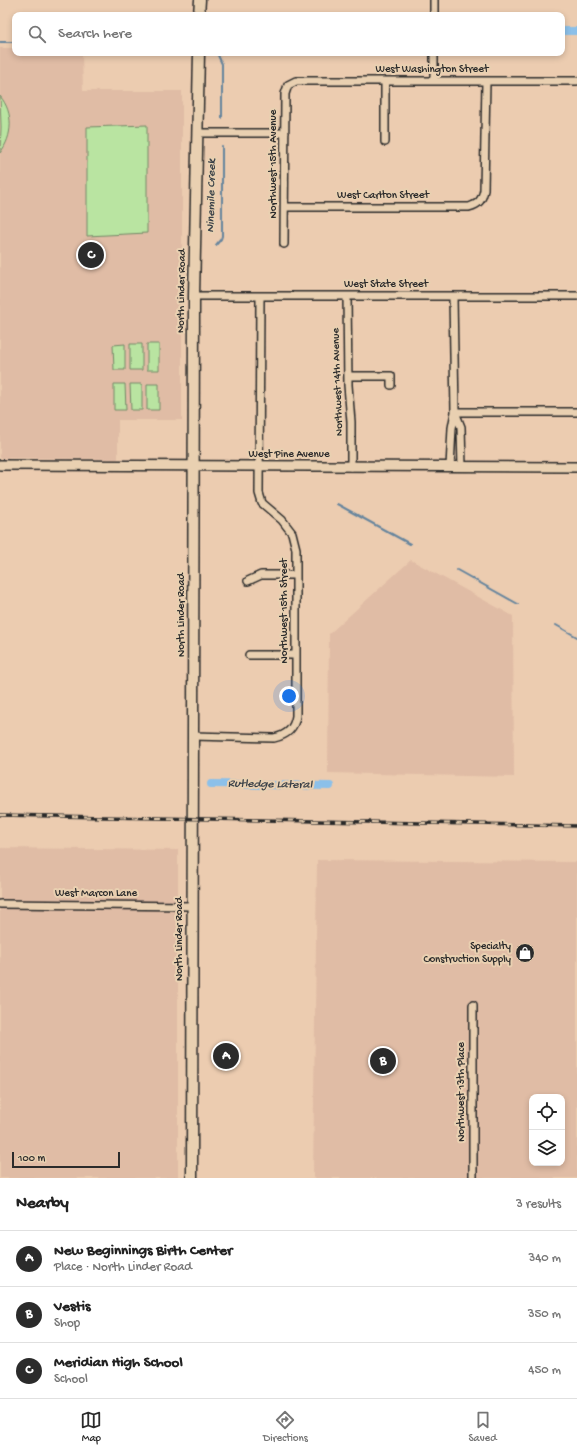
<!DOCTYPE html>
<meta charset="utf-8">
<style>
:root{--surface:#fff;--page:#f6f6f6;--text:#222;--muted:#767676;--line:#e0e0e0;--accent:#2b2b2b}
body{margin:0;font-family:"Gochi Hand",sans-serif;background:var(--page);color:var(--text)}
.controls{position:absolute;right:12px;bottom:12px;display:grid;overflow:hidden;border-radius:8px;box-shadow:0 2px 6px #0003}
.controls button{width:36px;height:36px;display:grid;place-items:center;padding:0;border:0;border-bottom:1px solid var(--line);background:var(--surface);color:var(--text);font:20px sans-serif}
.scale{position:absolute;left:12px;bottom:10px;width:108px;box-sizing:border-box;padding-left:4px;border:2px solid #2b2b2b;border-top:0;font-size:11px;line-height:14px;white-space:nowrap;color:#2b2b2b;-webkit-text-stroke:3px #e9d0b1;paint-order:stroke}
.you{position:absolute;left:289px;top:696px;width:14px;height:14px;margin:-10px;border:3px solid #fff;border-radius:50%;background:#1a73e8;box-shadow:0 0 0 6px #1a73e833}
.badge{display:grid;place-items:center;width:26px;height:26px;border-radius:50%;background:var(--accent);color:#fff;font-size:13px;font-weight:700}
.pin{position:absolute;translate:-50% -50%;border:2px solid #fff;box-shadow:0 1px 4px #0006}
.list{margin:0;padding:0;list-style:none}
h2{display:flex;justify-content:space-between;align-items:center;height:52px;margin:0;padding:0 16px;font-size:17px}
h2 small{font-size:13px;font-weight:400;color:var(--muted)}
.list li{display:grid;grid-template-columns:26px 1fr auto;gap:12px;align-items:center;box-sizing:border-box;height:56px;padding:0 16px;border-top:1px solid var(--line)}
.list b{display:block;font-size:15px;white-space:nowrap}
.list p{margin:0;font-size:13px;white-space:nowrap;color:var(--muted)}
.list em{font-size:13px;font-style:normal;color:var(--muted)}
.icon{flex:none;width:22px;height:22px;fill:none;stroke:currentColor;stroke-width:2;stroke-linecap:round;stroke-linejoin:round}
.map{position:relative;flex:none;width:577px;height:1178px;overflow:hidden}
.search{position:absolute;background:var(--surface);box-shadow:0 2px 6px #0003;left:12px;right:12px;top:12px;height:44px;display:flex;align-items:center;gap:10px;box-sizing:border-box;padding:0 14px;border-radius:8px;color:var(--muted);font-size:15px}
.sheet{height:220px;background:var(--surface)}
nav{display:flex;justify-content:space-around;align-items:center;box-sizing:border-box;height:56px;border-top:1px solid var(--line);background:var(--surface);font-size:11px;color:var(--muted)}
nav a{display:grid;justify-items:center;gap:2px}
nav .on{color:var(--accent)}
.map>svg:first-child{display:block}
.built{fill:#e0bca5;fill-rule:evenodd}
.green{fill:#b9e4a1;stroke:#728866}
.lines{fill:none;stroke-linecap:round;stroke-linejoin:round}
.stream{stroke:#65849d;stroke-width:2}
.canal{stroke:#8cc0e9;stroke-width:8}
.minor-casing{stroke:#2b2b2b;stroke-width:10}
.tertiary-casing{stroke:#2b2b2b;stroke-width:12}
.secondary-casing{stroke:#2b2b2b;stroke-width:13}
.minor{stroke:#e9d0b1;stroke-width:7}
.tertiary{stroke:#e9d0b1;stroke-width:9}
.secondary{stroke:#e9d0b1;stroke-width:10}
.rail-casing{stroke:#2b2b2b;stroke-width:3.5}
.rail{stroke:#e9d0b1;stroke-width:2;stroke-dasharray:6;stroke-linecap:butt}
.labels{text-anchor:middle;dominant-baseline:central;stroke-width:4;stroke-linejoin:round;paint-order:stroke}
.street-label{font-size:11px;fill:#2b2b2b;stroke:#e9d0b1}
.poi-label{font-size:11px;fill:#2b2b2b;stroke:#e9d0b1;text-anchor:end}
.water-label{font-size:12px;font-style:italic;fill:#3a4148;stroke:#e9d0b1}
</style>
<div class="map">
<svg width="577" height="1178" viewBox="0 0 577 1178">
<rect width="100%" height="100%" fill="#ecccb0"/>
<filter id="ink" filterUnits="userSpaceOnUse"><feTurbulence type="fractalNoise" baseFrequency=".025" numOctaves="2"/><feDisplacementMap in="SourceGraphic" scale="8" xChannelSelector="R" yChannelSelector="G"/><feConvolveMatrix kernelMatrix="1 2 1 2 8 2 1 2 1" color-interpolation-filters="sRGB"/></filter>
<g filter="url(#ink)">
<path class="built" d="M0,48H15V53H82L83,91H182V420H118V459L0,458Z
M411,560L513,616L514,777L328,773L329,634Z
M0,848L178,850V1178H0Z
M317,860L577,862V1178H313ZM532,1097H562V1163H532Z"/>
<path class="green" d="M0,96C14,113 13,136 0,153L1,127Z
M147,125V233L87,236V127Z
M125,344V370H114L113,345Z
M130,344H142V370H130Z
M147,344H159V370H147Z
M114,384H125L126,410H114Z
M130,384H142V410H131Z
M147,384H159V410H147Z"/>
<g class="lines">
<path class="stream" d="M0,42H15
M217,53L222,64V118
M216,245L221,239L222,236V146
M337,504L410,544
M457,570L518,604
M556,625L577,637"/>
<path class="canal" d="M562,31H577
M211,784L330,786"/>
<defs>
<path id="minor" d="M434,15V0
M434,81V53
M198,133H285
M385,142V81
M285,207H469C479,204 482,200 484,190L486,81
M284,244L285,94L288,85L296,81H577
M194,296H577
M347,296L348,385L351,422V467
M453,297L455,412H577
M348,376H391V385
M450,467L452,428L455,412L461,427L462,467
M248,581L261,575H296
M249,655H296
M193,736L274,738C287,735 294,729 296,716V549L292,533L282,520L262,503L259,493L260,296
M0,904L192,906
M473,1178V1005"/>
<path id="tertiary" d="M0,465L577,467"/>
<path id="secondary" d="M199,15L200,0
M192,1178L194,296L199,53"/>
</defs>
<use href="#minor" class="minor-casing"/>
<use href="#tertiary" class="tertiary-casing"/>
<use href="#secondary" class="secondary-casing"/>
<use href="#minor" class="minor"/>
<use href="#tertiary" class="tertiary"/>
<use href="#secondary" class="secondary"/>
<defs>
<path id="rail" d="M0,815L577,826"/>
</defs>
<use href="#rail" class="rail-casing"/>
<use href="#rail" class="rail"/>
</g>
</g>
<defs>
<symbol id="shop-disc" viewBox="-11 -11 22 22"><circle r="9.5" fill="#2b2b2b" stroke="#e9d0b1"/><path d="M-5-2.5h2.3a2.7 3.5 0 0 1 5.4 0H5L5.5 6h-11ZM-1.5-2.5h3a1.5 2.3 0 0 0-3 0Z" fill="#fff"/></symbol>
</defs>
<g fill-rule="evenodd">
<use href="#shop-disc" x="514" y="942" width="22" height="22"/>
</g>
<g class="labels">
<g class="street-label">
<text x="432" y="70">West Washington Street</text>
<text transform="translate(274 164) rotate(-90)">Northwest 15th Avenue</text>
<text x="383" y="196">West Carlton Street</text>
<text x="386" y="285">West State Street</text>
<text transform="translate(182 291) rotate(-89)">North Linder Road</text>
<text transform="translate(338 382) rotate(-92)">Northwest 14th Avenue</text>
<text x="289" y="455">West Pine Avenue</text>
<text transform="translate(285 611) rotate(-90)">Northwest 15th Street</text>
<text transform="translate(182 615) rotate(-90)">North Linder Road</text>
<text x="96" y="894">West Marcon Lane</text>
<text transform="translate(180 939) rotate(-90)">North Linder Road</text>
<text transform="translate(462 1092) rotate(-90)">Northwest 13th Place</text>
</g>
<g class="poi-label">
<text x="511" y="947">Specialty<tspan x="511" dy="13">Construction Supply</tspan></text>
</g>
<g class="water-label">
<text transform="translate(212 196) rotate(-89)">Ninemile Creek</text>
<text transform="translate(270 785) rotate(1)">Rutledge Lateral</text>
</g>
</g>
</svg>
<div class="controls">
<button><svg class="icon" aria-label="locate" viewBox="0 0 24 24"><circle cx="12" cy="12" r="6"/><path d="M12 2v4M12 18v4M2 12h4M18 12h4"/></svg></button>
<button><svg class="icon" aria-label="layers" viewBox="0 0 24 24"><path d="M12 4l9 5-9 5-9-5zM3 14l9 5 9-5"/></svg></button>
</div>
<div class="scale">100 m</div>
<div class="you"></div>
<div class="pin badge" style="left:226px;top:1056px">A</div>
<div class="pin badge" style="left:383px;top:1061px">B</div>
<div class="pin badge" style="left:91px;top:255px">C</div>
<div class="search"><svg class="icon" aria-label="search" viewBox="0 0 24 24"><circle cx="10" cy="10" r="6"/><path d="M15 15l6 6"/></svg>Search here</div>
</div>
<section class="sheet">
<h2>Nearby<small>3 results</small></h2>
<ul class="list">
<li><span class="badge">A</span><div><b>New Beginnings Birth Center</b><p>Place · North Linder Road</p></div><em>340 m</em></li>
<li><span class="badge">B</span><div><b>Vestis</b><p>Shop</p></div><em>350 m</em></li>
<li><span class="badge">C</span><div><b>Meridian High School</b><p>School</p></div><em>450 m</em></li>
</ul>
</section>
<nav>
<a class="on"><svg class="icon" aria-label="map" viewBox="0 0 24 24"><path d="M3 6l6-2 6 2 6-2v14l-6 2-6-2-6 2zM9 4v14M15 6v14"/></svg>Map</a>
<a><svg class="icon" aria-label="directions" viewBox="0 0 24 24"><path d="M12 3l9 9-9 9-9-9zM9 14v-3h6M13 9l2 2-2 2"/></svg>Directions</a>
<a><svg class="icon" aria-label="saved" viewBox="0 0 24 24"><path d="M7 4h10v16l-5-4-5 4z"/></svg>Saved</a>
</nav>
